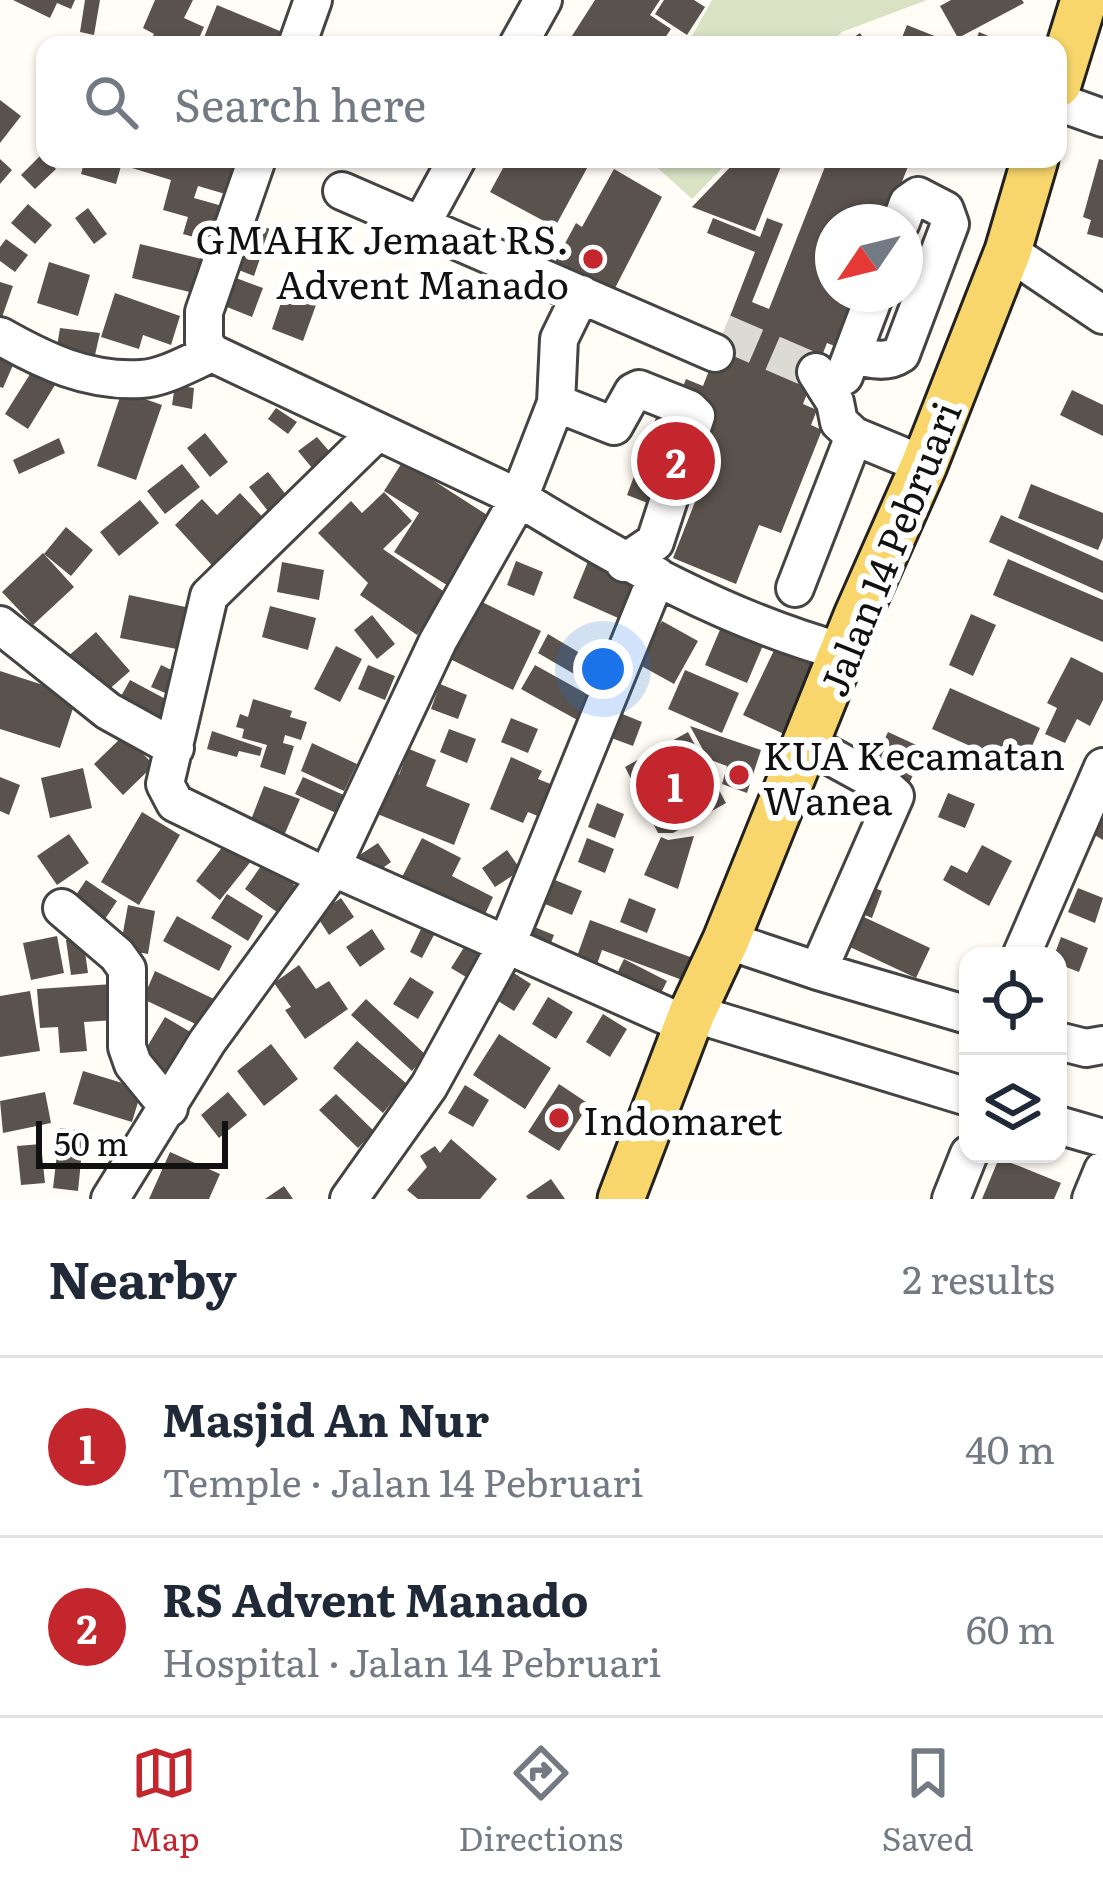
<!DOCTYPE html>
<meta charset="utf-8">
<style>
:root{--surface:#fff;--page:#f2f2f3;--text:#1f2937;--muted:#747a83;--line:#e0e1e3;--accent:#c4262e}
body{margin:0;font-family:Literata,serif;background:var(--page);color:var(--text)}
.controls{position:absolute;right:36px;bottom:36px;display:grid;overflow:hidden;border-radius:24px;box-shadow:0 3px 9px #0004}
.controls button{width:108px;height:108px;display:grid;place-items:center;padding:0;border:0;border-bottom:3px solid var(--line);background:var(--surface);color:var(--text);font:60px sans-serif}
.compass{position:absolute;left:815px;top:204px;width:108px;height:108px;border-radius:50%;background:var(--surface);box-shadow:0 3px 9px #0004;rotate:235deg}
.scale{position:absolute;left:36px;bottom:30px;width:192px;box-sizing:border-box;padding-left:12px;border:6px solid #111;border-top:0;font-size:33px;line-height:42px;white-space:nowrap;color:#111;-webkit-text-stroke:9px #fff;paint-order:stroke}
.you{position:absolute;left:603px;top:669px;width:42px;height:42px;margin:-30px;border:9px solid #fff;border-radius:50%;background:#1a73e8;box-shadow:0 0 0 18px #1a73e833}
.badge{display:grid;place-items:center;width:78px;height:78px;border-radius:50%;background:var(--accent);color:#fff;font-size:39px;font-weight:700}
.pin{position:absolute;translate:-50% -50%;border:6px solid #fff;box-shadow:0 3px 12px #0006}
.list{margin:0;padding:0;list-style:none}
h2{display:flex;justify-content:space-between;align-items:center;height:156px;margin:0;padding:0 48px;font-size:51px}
h2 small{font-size:39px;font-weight:400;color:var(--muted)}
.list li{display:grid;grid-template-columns:78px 1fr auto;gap:36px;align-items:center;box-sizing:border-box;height:180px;padding:0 48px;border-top:3px solid var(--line)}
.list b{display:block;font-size:45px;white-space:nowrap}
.list p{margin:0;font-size:39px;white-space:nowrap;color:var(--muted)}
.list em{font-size:39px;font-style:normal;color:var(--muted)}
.icon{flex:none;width:66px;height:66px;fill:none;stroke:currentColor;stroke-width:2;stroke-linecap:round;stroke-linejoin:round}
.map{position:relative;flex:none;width:1103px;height:1199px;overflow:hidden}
.search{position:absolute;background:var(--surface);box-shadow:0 3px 9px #0004;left:36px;right:36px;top:36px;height:132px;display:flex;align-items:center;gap:30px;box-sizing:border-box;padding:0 42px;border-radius:24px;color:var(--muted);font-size:45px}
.sheet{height:516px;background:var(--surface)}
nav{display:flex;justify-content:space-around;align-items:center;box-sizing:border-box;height:168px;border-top:3px solid var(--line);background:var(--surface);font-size:33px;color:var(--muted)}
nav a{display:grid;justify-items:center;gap:6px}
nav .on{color:var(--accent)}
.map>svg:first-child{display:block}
.cemetery{fill:#d9e3c4}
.building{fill:#5a524d}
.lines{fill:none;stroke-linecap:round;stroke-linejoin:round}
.minor-tunnel{stroke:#dbdad3;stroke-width:36;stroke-dasharray:36 18;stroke-linecap:butt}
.minor-casing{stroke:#444;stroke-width:42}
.major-casing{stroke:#222;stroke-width:51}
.minor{stroke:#fff;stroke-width:36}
.major{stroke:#f9d66b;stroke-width:45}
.poi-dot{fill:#c4262e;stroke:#fff;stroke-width:4.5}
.labels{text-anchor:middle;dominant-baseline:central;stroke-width:12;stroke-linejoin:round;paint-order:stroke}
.poi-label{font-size:39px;fill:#111;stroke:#fff;text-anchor:start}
.street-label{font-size:39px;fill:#111;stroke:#fff}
</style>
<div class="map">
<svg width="1103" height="1199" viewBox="0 0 1103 1199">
<rect width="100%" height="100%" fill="#fffdf5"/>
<path class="cemetery" d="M712,0H927L842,32L828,45H687Z
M648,159H731L692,199Z"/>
<path class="building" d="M13,0H75L71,9L57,3L50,18Z
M85,0H100L94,35L80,32Z
M155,0H193L184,18L204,27L196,45H149L154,34L143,28Z
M595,0H660L650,15L671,29L660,45H580L570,39Z
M664,0H694L705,7L687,35L655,14Z
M951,0H1022L1024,3L958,38L940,6Z
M217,5L287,34L283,45H201Z
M907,25L937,37L934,45H899Z
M979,32L1010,45H974Z
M860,33L868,45H842Z
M0,100L21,116L0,143Z
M42,154L56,169L35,189L21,175Z
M0,159L12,170L0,184Z
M85,159H123L116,184L81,174Z
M135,159H242L232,196L198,186L194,198L226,207L215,243L183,234L188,217L163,210L171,180L132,168Z
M508,159H592L555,227L490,192Z
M738,159H784L755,231L692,207Z
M828,159H911L886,222H833V294H858L837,347L827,343L803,404L817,410L811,425L822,430L781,533L759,525L736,584L673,558L717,446L691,436L658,507L627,495L663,399L676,404L686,379L703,386L755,252L707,233L713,218L760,237L767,218L783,224L752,302L769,309Z
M1099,159L1103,160V238L1087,234L1091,220L1083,217Z
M614,169L662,197L613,292L554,264L576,223L582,227Z
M28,204L52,225L35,244L11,223Z
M88,208L107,234L94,244L75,218Z
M248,221L270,229L254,276L231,267Z
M6,239L28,255L15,272L0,261V247Z
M140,244L206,260L198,294L132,278Z
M49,262L90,275L78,316L37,303Z
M228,275L263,288L252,317L217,303Z
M0,282L13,286L1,320H0Z
M115,293L180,316L171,345L143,335L139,349L101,337Z
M284,294L316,305L303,341L272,329Z
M60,328L100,333L95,355L134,362L132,375L57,346Z
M0,348L17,356L3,388L0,387Z
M32,371L55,385L28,429L5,414Z
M175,385L194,388L192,409L172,405Z
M1072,390L1103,405V436L1060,415Z
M122,391L162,405L136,480L97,466Z
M276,408L297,422L288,434L268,419Z
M205,433L228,462L210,477L187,448Z
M317,437L341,465L322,480L298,451Z
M59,438L65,453L19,474L13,460Z
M403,461L495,520L450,587L394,552L419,513L384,491Z
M182,464L200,487L165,514L147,491Z
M268,472L291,501L272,516L249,487Z
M1031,484L1103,513V538L1098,550L1018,518Z
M384,492L412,521L383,549L446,593L417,635L360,595L368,583L318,533L351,501L362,513Z
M240,493L271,526L220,574L175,525L202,499L217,515Z
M140,500L159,523L119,556L100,532Z
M1001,515L1103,561V593L989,542Z
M66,527L93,550L71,576L44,554Z
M43,553L74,587L33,625L2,592Z
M591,554L644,577L625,621L573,598Z
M1008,559L1103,600V642L993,595Z
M516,561L543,572L534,596L507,585Z
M282,562L324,570L319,600L277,592Z
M129,595L195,609L187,651L120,638Z
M476,599L541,631L513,690L448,658Z
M270,606L316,618L308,650L262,637Z
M971,614L996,625L973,676L949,665Z
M372,615L395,644L377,659L354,630Z
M725,618L767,636L747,683L705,665Z
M662,621L698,641L674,684L638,664Z
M96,632L130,671L99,698L66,658Z
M548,634L610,671L600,689L538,653Z
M778,642L822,663L788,736L743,715Z
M336,646L362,659L340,702L314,689Z
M1071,657L1103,673V700L1090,726L1077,719L1065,743L1045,734L1057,708L1047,703Z
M161,665L184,676L175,697L151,687Z
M368,665L395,676L385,700L358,689Z
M535,665L594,698L581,722L521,689Z
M685,670L739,693L722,733L668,709Z
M0,671L77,696L60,748L0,729Z
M130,680L173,703L158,732L114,709Z
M440,684L467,695L458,719L431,709Z
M950,688L1040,728L1022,769L932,729Z
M253,699L292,711L290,717L307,722L301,740L285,735L283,743L294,746L285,775L260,767L267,745L242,738L244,729L236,727L240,714L248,717Z
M615,711L642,722L633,746L606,736Z
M511,718L538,729L528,753L501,742Z
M690,726L761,750L747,793L722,784L727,766L708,759Z
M449,729L476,739L467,763L440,752Z
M212,731L262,748L260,756L239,751L237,757L207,749Z
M688,732L726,803L673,833H658L625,767Z
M888,732L925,749L907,788L859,764L869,743L880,749Z
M124,735L154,765L123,795L94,764Z
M312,743L357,764L344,791L301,771Z
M409,749L436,760L426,786L470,804L454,845L375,813L392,772L399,775Z
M511,757L542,771L538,779L558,787L545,819L528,812L523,823L490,809Z
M83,768L92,808L50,818L41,778Z
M0,777L20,785L9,815L0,811Z
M303,777L346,796L349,819L295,794Z
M264,786L300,799L282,840L249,825Z
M1103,787V840L1081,827Z
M948,793L975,804L965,828L938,817Z
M597,803L624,814L615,838L588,827Z
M142,812L180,835L139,905L101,882Z
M69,834L89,863L57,885L37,856Z
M694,836L678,889L644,875L661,837L668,840Z
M422,838L461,858L452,876L493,897L481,923L398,885Z
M587,838L614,849L605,873L578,862Z
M227,841L252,860L220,900L196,881Z
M378,843L391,862L366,880L352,860Z
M982,845L1012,861L989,906L943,880L951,865L967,873Z
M507,850L521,870L495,887L482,868Z
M268,856L298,877L293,884L306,894L288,920L245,889Z
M86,880L117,901L101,925L70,904Z
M555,880L582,891L572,915L545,904Z
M865,884L882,891L872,918L855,911Z
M1078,888L1103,898L1095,923L1068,912Z
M227,894L263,916L248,941L211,918Z
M341,898L354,917L329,935L316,915Z
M629,898L656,909L647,933L620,922Z
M128,905L155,911L148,954L120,949Z
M849,910L930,948L916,978L835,940Z
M177,916L232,946L219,971L163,941Z
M590,920L701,961L693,984L602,950L596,967L576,959Z
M527,924L554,935L545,959L518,948Z
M422,927L435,933L422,958L410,952Z
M372,929L385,949L360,967L346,947Z
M57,936L64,973L31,980L23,943Z
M1061,937L1088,948L1079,972L1058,964V956H1054Z
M83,938L88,973L71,975L66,940Z
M468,941L492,956L476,983L451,968Z
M624,959L667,981L655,1005L612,984Z
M299,965L316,989L329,981L348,1009L305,1039L285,1010L291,1007L274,983Z
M506,968L531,984L514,1011L490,996Z
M155,971L214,999L202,1027L143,999Z
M410,977L434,992L418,1019L393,1004Z
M113,984L116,1020L84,1022L87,1051L60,1053L58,1027L40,1028L37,989Z
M30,991L40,1051L0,1057V996Z
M548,997L573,1012L556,1039L532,1024Z
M366,999L426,1055L412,1071L351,1015Z
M603,1014L627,1029L610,1057L586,1042Z
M165,1017L199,1037L173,1082L138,1062Z
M499,1034L551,1068L525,1109L473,1075Z
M357,1041L407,1084L383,1113L333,1068Z
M271,1044L298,1079L264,1106L237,1071Z
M83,1071L142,1089L132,1122L73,1104Z
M559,1084L589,1104L559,1151L528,1132Z
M465,1085L489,1100L473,1127L448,1113Z
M45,1092L51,1123L3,1133L0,1101Z
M228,1092L247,1115L219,1138L201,1115Z
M336,1094L374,1131L358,1148L319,1110Z
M60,1128L84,1131L78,1191L53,1188Z
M451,1139L497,1179L480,1199H418L407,1190L427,1167L420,1156L435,1146L440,1153Z
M41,1144L45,1183L21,1185L17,1146Z
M170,1152L220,1174L209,1199H149Z
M999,1158L1061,1183L1054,1199H982Z
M551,1179L565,1199H528L526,1196Z
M284,1186L293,1199H265Z"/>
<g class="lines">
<path class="minor-tunnel" d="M723,332L816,372"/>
<defs>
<path id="minor" d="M297,45L313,0
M518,45L543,0
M1058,102L1103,118
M342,191L715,353
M421,225L457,159
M1008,251L1103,315
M0,336C44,361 88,382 141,379C164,378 191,362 212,353
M853,353C869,360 886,364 901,354L950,224L945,210L918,196L908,203L901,222
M816,372L835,402L839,422L854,436L924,465
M844,376L875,294
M556,403L559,339L581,294
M624,563L655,542L696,416L689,409L639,389L633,392L614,426L556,403L519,498C621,561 727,620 843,652
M795,588L854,436
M0,625L108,711L175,748
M808,744L883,785L895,796L818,971L968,1015
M332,867L687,1025
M327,877L175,803L165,784L209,596L377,432
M62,908L117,955L127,969V1047L133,1064L169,1108
M726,940L818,971
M1021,956L1103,767
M692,1013L968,1097
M1058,1041L1086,1048L1103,1045
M1058,1125L1103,1138
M110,1199L207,1042L327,877L438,641L519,498L212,353L204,342V312L257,159
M349,1199L429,1086L507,944L657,576
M951,1199L969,1154
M1091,1199L1103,1170"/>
<path id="major" d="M1058,84L1084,0
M621,1199L692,1013L726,940L857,616L924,465L1008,251L1035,159"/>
</defs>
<use href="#minor" class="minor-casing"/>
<use href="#major" class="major-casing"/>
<use href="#minor" class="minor"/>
<use href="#major" class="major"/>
</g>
<g class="poi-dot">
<circle cx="593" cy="259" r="12"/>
<circle cx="739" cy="775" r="12"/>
<circle cx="559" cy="1118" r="12"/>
</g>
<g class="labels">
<g class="poi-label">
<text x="569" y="237" text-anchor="end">GMAHK Jemaat RS.<tspan x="569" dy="45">Advent Manado</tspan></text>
<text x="763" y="753">KUA Kecamatan<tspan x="763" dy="45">Wanea</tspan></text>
<text x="583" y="1118">Indomaret</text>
</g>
<g class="street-label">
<text transform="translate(888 548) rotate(-68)">Jalan 14 Pebruari</text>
</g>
</g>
</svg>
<div class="controls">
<button><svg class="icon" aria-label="locate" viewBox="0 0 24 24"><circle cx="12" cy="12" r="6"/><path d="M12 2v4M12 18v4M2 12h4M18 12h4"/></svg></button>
<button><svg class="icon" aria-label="layers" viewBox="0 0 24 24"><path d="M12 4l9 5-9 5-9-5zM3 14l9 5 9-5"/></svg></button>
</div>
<svg class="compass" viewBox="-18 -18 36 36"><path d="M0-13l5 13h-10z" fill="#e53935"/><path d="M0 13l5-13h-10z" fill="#747a83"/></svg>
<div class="scale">50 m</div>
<div class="you"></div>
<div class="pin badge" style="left:675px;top:785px">1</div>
<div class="pin badge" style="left:676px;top:461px">2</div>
<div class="search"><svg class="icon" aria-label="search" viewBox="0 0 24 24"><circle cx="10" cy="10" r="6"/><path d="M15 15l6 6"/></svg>Search here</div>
</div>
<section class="sheet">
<h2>Nearby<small>2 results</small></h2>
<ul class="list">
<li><span class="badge">1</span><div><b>Masjid An Nur</b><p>Temple · Jalan 14 Pebruari</p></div><em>40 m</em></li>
<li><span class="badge">2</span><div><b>RS Advent Manado</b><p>Hospital · Jalan 14 Pebruari</p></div><em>60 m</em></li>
</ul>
</section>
<nav>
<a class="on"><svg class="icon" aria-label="map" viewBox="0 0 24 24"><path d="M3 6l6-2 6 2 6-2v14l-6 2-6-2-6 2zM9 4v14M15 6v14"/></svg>Map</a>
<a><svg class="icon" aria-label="directions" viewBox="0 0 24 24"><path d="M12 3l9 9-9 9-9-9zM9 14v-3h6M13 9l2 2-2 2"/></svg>Directions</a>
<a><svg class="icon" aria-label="saved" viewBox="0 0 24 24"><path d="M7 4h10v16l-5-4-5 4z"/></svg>Saved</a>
</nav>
